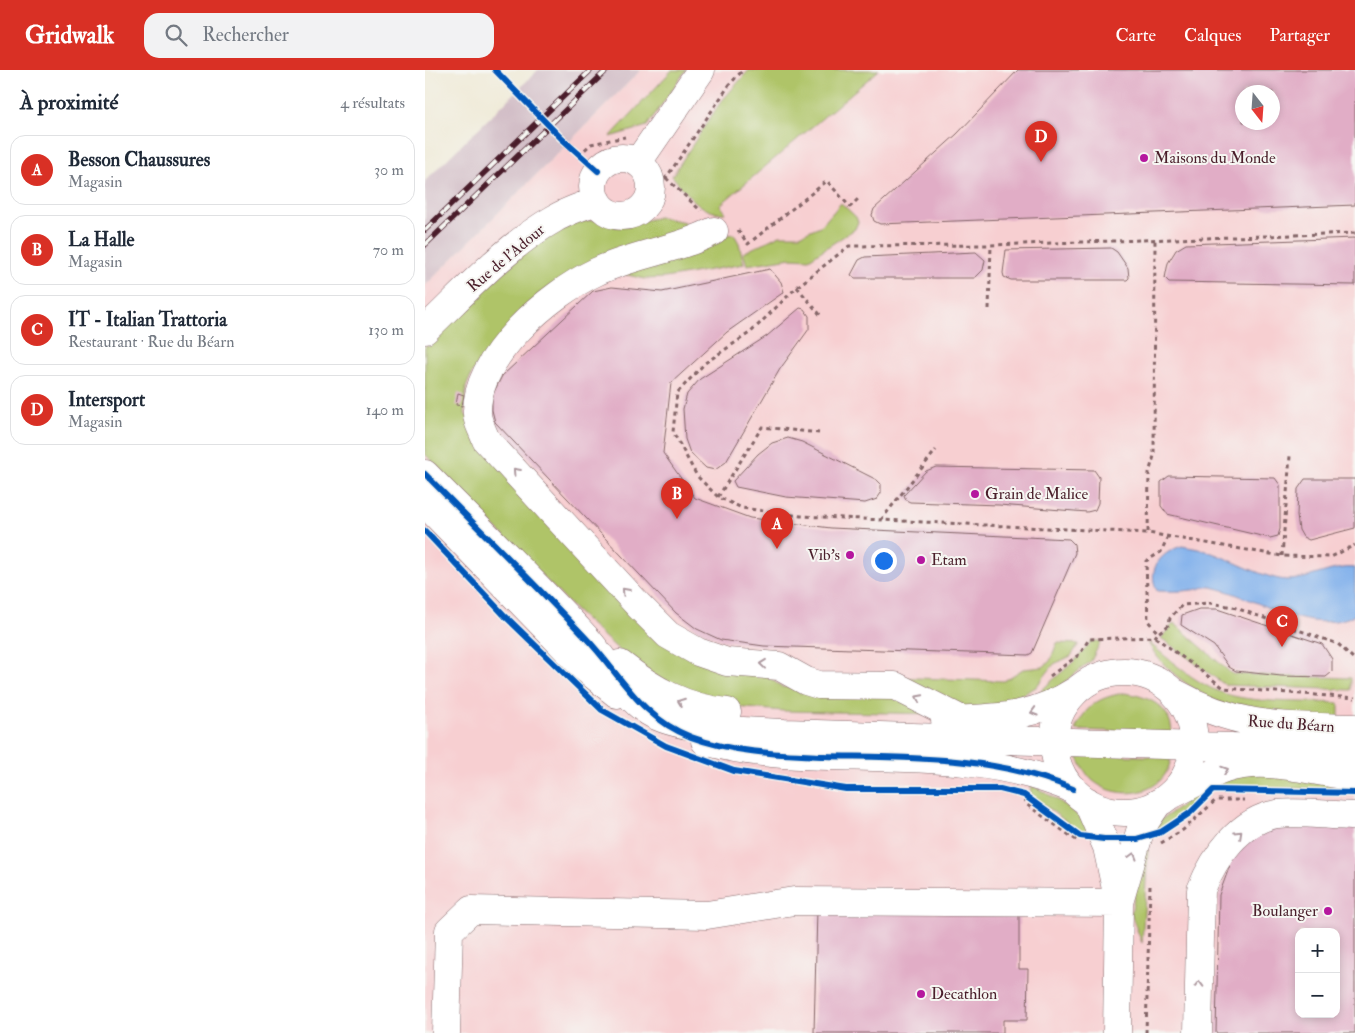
<!DOCTYPE html>
<html lang="fr">
<meta charset="utf-8">
<style>
:root{--surface:#fff;--page:#f2f2f3;--text:#1f2937;--muted:#747a83;--line:#e0e1e3;--accent:#d93025}
body{margin:0;font-family:"IM FELL Double Pica",serif;background:var(--page);color:var(--text)}
.controls{position:absolute;right:15px;bottom:15px;display:grid;overflow:hidden;border-radius:10px;box-shadow:0 2px 8px #0003}
.controls button{width:45px;height:45px;display:grid;place-items:center;padding:0;border:0;border-bottom:1px solid var(--line);background:var(--surface);color:var(--text);font:25px sans-serif}
.compass{position:absolute;left:810px;top:15px;width:45px;height:45px;border-radius:50%;background:var(--surface);box-shadow:0 2px 8px #0003;rotate:163deg}
.you{position:absolute;left:458px;top:490px;width:18px;height:18px;margin:-12px;border:4px solid #fff;border-radius:50%;background:#1a73e8;box-shadow:0 0 0 8px #1a73e833}
.badge{display:grid;place-items:center;width:32px;height:32px;border-radius:50%;background:var(--accent);color:#fff;font-size:16px;font-weight:700}
.pin{position:absolute;translate:-50% -41px;filter:drop-shadow(0 1px 2px #0008)}
.pin::after{content:'';position:absolute;top:26px;width:18px;height:15px;background:inherit;clip-path:polygon(0 0,100% 0,50% 100%)}
.list{margin:0;padding:0;list-style:none}
h2{display:flex;justify-content:space-between;align-items:center;height:65px;margin:0;padding:0 20px;font-size:21px}
h2 small{font-size:16px;font-weight:400;color:var(--muted)}
.list li{display:grid;grid-template-columns:32px 1fr auto;gap:15px;align-items:center;box-sizing:border-box;height:70px;margin:0 10px 10px;padding:0 10px;border:1px solid var(--line);border-radius:15px}
.list b{display:block;font-size:19px;white-space:nowrap}
.list p{margin:0;font-size:16px;white-space:nowrap;color:var(--muted)}
.list em{font-size:16px;font-style:normal;color:var(--muted)}
.icon{flex:none;width:28px;height:28px;fill:none;stroke:currentColor;stroke-width:2;stroke-linecap:round;stroke-linejoin:round}
.map{position:relative;flex:none;width:930px;height:963px;overflow:hidden}
header{display:flex;align-items:center;gap:30px;box-sizing:border-box;height:70px;padding:0 25px;background:var(--accent);color:#fff}
header strong{font-size:24px}
nav{display:flex;gap:28px;margin-inline-start:auto;font-size:18px}
.search{width:350px;height:45px;background:var(--page);display:flex;align-items:center;gap:12px;box-sizing:border-box;padding:0 18px;border-radius:15px;color:var(--muted);font-size:19px}
main{display:flex}
aside{flex:1;background:var(--surface)}
.map>svg:first-child{display:block}
.built{fill:#f7cfd1;fill-rule:evenodd}
.industrial{fill:#d2bdc6}
.green{fill:#afc468;stroke:#7c724a}
.water{fill:#81b0eb;stroke:#66688b}
.building{fill:#e1adc6;fill-rule:evenodd}
.lines{fill:none;stroke-linecap:round;stroke-linejoin:round}
.minor-casing{stroke:#846668;stroke-width:29}
.path{stroke:#846668;stroke-width:3;stroke-dasharray:4 4;stroke-linecap:butt}
.minor{stroke:#fff;stroke-width:28}
.rail-casing{stroke:#4a1f2b;stroke-width:5.5}
.rail{stroke:#f6f6f2;stroke-width:4;stroke-dasharray:11;stroke-linecap:butt}
.cycleway-casing{stroke:#f6f6f2;stroke-width:9}
.cycleway{stroke:#0057b8;stroke-width:6}
.oneway{stroke:#ae9aa0}
.poi-dot{fill:#b5179e;stroke:#f6f6f2;stroke-width:2}
.labels{text-anchor:middle;dominant-baseline:central;stroke-width:4;stroke-linejoin:round;paint-order:stroke}
.poi-label{font-size:16px;fill:#4a1f2b;stroke:#f6f6f2;text-anchor:start}
.street-label{font-size:16px;fill:#4a1f2b;stroke:#f6f6f2}
</style>
<header>
<strong>Gridwalk</strong>
<div class="search"><svg class="icon" aria-label="search" viewBox="0 0 24 24"><circle cx="10" cy="10" r="6"/><path d="M15 15l6 6"/></svg>Rechercher</div>
<nav><a>Carte</a><a>Calques</a><a>Partager</a></nav>
</header>
<main>
<aside>
<h2>À proximité<small>4 résultats</small></h2>
<ul class="list">
<li><span class="badge">A</span><div><b>Besson Chaussures</b><p>Magasin</p></div><em>30 m</em></li>
<li><span class="badge">B</span><div><b>La Halle</b><p>Magasin</p></div><em>70 m</em></li>
<li><span class="badge">C</span><div><b>IT - Italian Trattoria</b><p>Restaurant · Rue du Béarn</p></div><em>130 m</em></li>
<li><span class="badge">D</span><div><b>Intersport</b><p>Magasin</p></div><em>140 m</em></li>
</ul>
</aside>
<div class="map">
<svg width="930" height="963" viewBox="0 0 930 963">
<rect width="100%" height="100%" fill="#f6f6f2"/>
<filter id="ink" filterUnits="userSpaceOnUse"><feTurbulence type="fractalNoise" baseFrequency=".02" numOctaves="2"/><feDisplacementMap in="SourceGraphic" scale="10" xChannelSelector="R" yChannelSelector="G"/><feConvolveMatrix kernelMatrix="1 2 1 2 8 2 1 2 1" color-interpolation-filters="sRGB"/></filter>
<filter id="wash" filterUnits="userSpaceOnUse"><feTurbulence type="fractalNoise" baseFrequency=".0096" numOctaves="4" result="noise"/><feDisplacementMap in="SourceGraphic" scale="20" xChannelSelector="R" yChannelSelector="G"/><feGaussianBlur stdDeviation="1.12" result="paint"/><feColorMatrix in="noise" values="0 0 0 0 0 0 0 0 0 0 0 0 0 0 0 0 0 1.4 0 .05"/><feComposite in="paint" operator="in"/></filter>
<g filter="url(#wash)">
<rect width="100%" height="100%" fill="#f0ebd9"/>
<path class="built" d="M216,0H930V963H0V216ZM818,22H848V52H818ZM874,862H911V944H874Z"/>
<path class="industrial" d="M113,0H216L0,216V111Z"/>
<path class="green" d="M247,0H261L222,56L185,67Z
M324,0H454L295,135L301,143C276,145 262,123 247,106L295,33Z
M416,133L431,147L433,152L430,159L384,189L366,188L322,195L318,183L355,165H375L397,155Z
M234,147L260,152L264,163L132,216L47,303L41,317L40,344L233,565L342,605L356,617L464,622L512,644L358,641L298,636L263,627L206,591L151,541L0,384V277L104,178L152,152L171,150L186,154H205Z
M309,164L314,173L319,194L240,208L220,209L194,203L293,166Z
M749,553L807,604L926,608V620L800,615L736,568Z
M667,571H676L666,591L631,619L612,625C630,606 651,593 667,571Z
M723,572C744,589 770,613 795,622C826,634 880,631 914,633V651C883,648 851,647 821,641C788,635 737,603 723,572Z
M632,573L654,574L646,586L629,594L611,617L593,627L590,638L552,639L521,632L462,607L579,611L598,599L618,597L625,591Z
M699,623C723,626 746,636 747,663L650,660C662,635 672,628 699,623Z
M651,684L746,687C742,725 694,733 667,710C660,703 655,693 651,684Z
M814,702L912,710L911,719L785,717C765,734 751,756 724,764L731,753L752,739L769,722Z
M605,715C625,724 657,743 666,763L653,761L606,725Z
M718,780H723L717,873L706,844Z"/>
<path class="water" d="M757,476C767,478 778,479 787,483C807,490 843,510 863,510C885,510 908,495 930,498V545C881,568 832,526 786,517C779,516 773,520 767,520C755,522 744,521 732,521C721,498 737,482 757,476Z"/>
<g id="blocks">
<path class="building" d="M593,0H930V135L455,154L449,151L447,145L449,139L532,64ZM818,22H848V52H818Z
M930,168V215L744,212L740,208L743,193L751,180L761,174Z
M686,178L692,182L703,198L704,208L702,210H586L579,207L578,203L581,180Z
M551,182L560,190L558,200L550,208H430L426,205L434,190L440,187Z
M345,199L356,212L359,222L302,262L246,313L238,383L270,428L325,448L406,458L644,469L649,474L650,483L607,583L603,585L339,576L296,570L272,559L251,543L70,352L67,340V326L77,306L168,221L187,217L237,222Z
M375,238L379,239L384,246V259L355,299L301,392L290,400L281,398L265,383L260,369L258,339L262,324L275,309L342,266Z
M33,323L39,325L37,336L31,335Z
M363,368L377,372L452,410L456,414V423L452,429L440,433L361,427L311,417L308,411L333,384L347,373Z
M511,397L669,400L674,407L673,433L670,440L662,442L574,435L485,432L481,430L479,425L501,401Z
M744,406L850,408L855,415V459L853,466L845,468L742,444L736,436V412Z
M880,409H930V458L884,470L878,467L874,460L872,446L873,419Z
M774,539H792L897,574L907,589V602L901,607L856,606L811,601L804,597L789,576L756,555L757,545Z
M930,753V963H791L794,825L808,787L834,757ZM874,862H911V944H874Z
M392,839L594,844V899H603L602,950H578V963H389Z"/>
</g>
</g>
<g filter="url(#ink)">
<use href="#blocks" fill-opacity="0" stroke="#846668" stroke-width="1"/>
<g class="lines">
<defs>
<path id="minor" d="M168 117a29 29 0 1 1 58 0a29 29 0 1 1-58 0Z
M213,92L276,0
M289,161C252,180 209,184 171,202C124,224 52,286 52,341C51,350 58,361 61,370L214,536L243,565L273,582L302,592L354,596L381,611L394,615L470,616L537,650
M0,260C40,222 80,177 129,149C142,141 157,136 172,131
M0,404C53,458 108,511 160,567C182,590 197,625 224,642C254,661 323,661 359,663L930,681
M0,433L160,598L192,624
M195,594C228,620 260,638 302,642
M629 672a70 70 0 1 1 140 0a70 70 0 1 1-140 0Z
M750,623C814,659 859,656 930,658
M520,650C572,648 607,649 652,620
M280,671C322,683 362,685 405,686C486,688 572,686 648,719
M748,724C765,716 782,705 800,699C843,685 887,703 930,706
M662,731L682,777L694,833L692,963
M695,829L716,758L733,733
M21,963L24,861L46,840L282,845L369,831L694,833
M773,963L776,820C789,787 815,750 852,744C876,741 906,746 930,746"/>
</defs>
<use href="#minor" class="minor-casing"/>
<path class="path" d="M154,85L166,74L200,67
M236,101V105L241,108L305,14L318,0
M241,108L276,141
M313,160L323,174L402,111L425,137L433,129
M930,163L566,175L424,176L372,217L326,262L280,293L252,323L248,362L272,406L293,427L317,438L376,446L723,463L857,486L906,487L930,475
M372,217L397,247
M564,239L566,175
M293,427L337,357L395,363
M456,450L511,380
M723,462L724,403L729,386L730,169
M743,466L736,482L721,491L723,551L733,563L744,555L745,548L757,535L785,533L808,537L913,574L930,590
M857,486L865,386
M730,567L799,618L930,628
M625,606L655,584L664,569L730,567L733,563
M600,728L601,734L654,772
M736,773L758,760L791,730H819
M721,963L725,816"/>
<use href="#minor" class="minor"/>
<defs>
<path id="rail" d="M0,160L166,0
M0,175L182,0"/>
</defs>
<use href="#rail" class="rail-casing"/>
<use href="#rail" class="rail"/>
<defs>
<path id="cycleway" d="M70,0L136,68L173,101
M0,404C53,458 107,511 159,566C196,604 213,646 266,667C309,683 354,684 399,686C482,688 570,685 648,719
M0,461L80,546L177,640L241,676L309,701L421,719H575L599,725L655,766L679,769H712L736,762L765,743L788,720L930,723"/>
</defs>
<use href="#cycleway" class="cycleway-casing"/>
<use href="#cycleway" class="cycleway"/>
</g>
<defs><path id="oneway-chevron" d="M-2-3.5L2.5 0L-2 3.5" fill="none" stroke-width="1.6" stroke-linecap="round" stroke-linejoin="round" transform="scale(1.25)"/></defs>
<g class="oneway">
<use href="#oneway-chevron" transform="translate(91 401) rotate(-132)"/>
<use href="#oneway-chevron" transform="translate(200 521) rotate(-132)"/>
<use href="#oneway-chevron" transform="translate(338 594) rotate(-174)"/>
<use href="#oneway-chevron" transform="translate(494 628) rotate(-153)"/>
<use href="#oneway-chevron" transform="translate(256 632) rotate(-159)"/>
<use href="#oneway-chevron" transform="translate(609 642) rotate(164)"/>
<use href="#oneway-chevron" transform="translate(800 700) rotate(-19)"/>
<use href="#oneway-chevron" transform="translate(814 764) rotate(-43)"/>
<use href="#oneway-chevron" transform="translate(708 786) rotate(-74)"/>
<use href="#oneway-chevron" transform="translate(774 914) rotate(-89)"/>
</g>
</g>
<g class="poi-dot">
<circle cx="719" cy="88" r="5"/>
<circle cx="550" cy="424" r="5"/>
<circle cx="425" cy="485" r="5"/>
<circle cx="496" cy="490" r="5"/>
<circle cx="903" cy="841" r="5"/>
<circle cx="496" cy="924" r="5"/>
</g>
<g class="labels">
<g class="poi-label">
<text x="729" y="88">Maisons du Monde</text>
<text x="560" y="424">Grain de Malice</text>
<text x="415" y="485" text-anchor="end">Vib's</text>
<text x="506" y="490">Etam</text>
<text x="893" y="841" text-anchor="end">Boulanger</text>
<text x="506" y="924">Decathlon</text>
</g>
<g class="street-label">
<text transform="translate(81 188) rotate(-40)">Rue de l'Adour</text>
<text transform="translate(866 654) rotate(4)">Rue du Béarn</text>
</g>
</g>
</svg>
<div class="controls">
<button>+</button>
<button>−</button>
</div>
<svg class="compass" viewBox="-18 -18 36 36"><path d="M0-13l5 13h-10z" fill="#e53935"/><path d="M0 13l5-13h-10z" fill="#747a83"/></svg>
<div class="you"></div>
<div class="pin badge" style="left:352px;top:479px">A</div>
<div class="pin badge" style="left:252px;top:449px">B</div>
<div class="pin badge" style="left:857px;top:577px">C</div>
<div class="pin badge" style="left:616px;top:92px">D</div>
</div>
</main>
